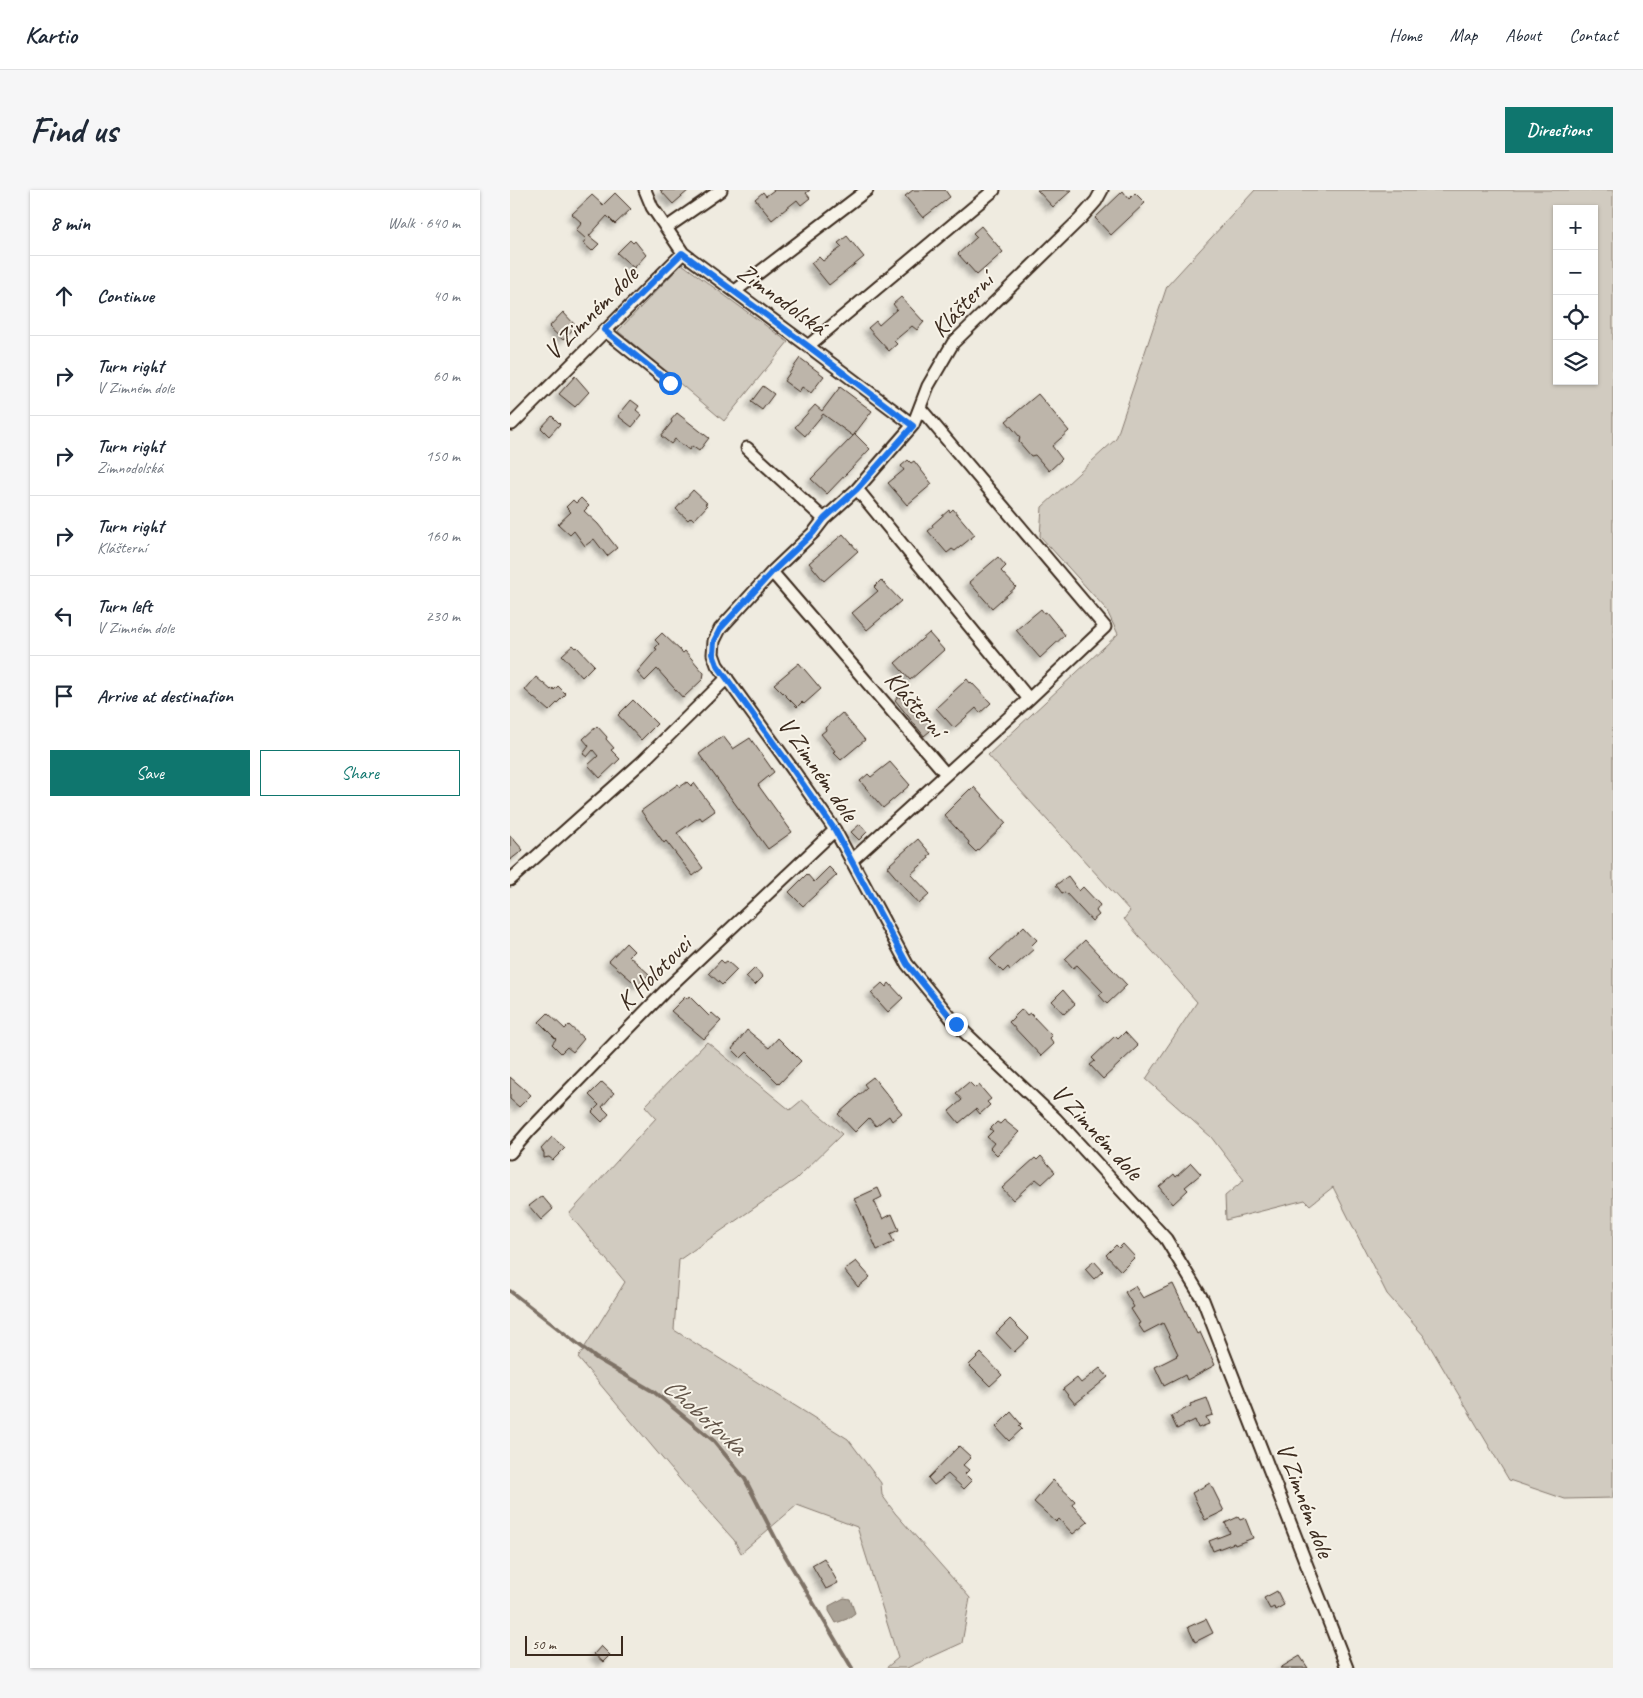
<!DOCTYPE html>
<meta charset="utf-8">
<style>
:root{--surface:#fff;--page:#f6f6f7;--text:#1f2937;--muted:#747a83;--line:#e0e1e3;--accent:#0f766e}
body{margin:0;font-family:Caveat,sans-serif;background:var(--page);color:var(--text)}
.controls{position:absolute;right:15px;top:15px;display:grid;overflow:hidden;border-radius:0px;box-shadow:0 1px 4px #0004}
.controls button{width:45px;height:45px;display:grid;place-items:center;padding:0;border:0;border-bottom:1px solid var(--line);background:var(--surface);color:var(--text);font:25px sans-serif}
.scale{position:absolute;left:15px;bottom:12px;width:98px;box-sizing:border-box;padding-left:5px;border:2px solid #3b2a1e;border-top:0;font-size:14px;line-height:18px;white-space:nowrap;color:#3b2a1e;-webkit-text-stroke:4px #f7f3e8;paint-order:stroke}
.stop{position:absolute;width:15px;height:15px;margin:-11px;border:4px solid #1a73e8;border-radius:50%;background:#fff}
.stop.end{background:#1a73e8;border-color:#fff;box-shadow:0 1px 5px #0008}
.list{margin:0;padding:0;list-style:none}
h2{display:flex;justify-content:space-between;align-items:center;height:65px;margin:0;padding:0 20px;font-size:21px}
h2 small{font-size:16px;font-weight:400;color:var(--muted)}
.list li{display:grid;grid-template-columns:32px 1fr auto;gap:15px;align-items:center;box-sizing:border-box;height:80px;padding:0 20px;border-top:1px solid var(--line)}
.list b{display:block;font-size:19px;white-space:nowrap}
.list p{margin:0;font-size:16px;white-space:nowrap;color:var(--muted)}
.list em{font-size:16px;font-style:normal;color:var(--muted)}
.actions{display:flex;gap:10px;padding:15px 20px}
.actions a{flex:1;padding:11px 0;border:1px solid var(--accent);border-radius:0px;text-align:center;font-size:18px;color:var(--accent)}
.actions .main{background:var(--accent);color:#fff}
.icon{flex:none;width:28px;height:28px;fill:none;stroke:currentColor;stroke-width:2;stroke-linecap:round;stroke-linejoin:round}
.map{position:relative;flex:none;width:1103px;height:1478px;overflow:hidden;border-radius:0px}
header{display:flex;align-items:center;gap:30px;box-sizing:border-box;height:70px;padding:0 25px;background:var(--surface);border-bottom:1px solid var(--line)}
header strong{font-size:24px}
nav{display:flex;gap:28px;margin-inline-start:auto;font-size:18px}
.intro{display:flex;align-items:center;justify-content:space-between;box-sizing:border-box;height:120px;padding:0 30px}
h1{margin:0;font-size:35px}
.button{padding:12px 22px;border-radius:0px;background:var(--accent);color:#fff;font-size:18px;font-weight:700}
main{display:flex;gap:30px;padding:0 30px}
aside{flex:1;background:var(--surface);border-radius:0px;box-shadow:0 1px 4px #0004}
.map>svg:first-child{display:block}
.green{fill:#d1cbc0;stroke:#867a6f;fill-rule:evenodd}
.water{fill:#aaa296;stroke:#7e7266}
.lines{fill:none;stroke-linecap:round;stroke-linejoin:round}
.stream{stroke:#7e7266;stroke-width:4}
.building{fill:#bdb5aa;stroke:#3b2a1e;filter:url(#shadow)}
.minor-casing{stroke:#3b2a1e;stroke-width:15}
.minor{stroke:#f7f3e8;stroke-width:11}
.route{stroke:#1a73e8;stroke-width:6}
.labels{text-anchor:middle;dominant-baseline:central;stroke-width:4;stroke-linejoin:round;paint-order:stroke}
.street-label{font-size:25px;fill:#3b2a1e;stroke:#f7f3e8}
.water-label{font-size:26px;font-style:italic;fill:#625448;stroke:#f7f3e8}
</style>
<header>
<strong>Kartio</strong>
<nav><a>Home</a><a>Map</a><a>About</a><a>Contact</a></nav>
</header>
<div class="intro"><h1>Find us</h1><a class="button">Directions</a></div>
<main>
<aside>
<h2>8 min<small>Walk · 640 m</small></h2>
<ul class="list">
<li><svg class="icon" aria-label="ahead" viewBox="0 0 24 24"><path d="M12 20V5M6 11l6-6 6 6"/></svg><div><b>Continue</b></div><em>40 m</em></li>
<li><svg class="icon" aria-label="right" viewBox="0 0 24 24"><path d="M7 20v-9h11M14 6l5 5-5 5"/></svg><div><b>Turn right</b><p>V Zimném dole</p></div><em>60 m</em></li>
<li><svg class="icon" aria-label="right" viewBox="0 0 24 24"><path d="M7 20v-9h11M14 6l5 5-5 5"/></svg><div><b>Turn right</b><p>Zimnodolská</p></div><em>150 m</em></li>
<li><svg class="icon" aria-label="right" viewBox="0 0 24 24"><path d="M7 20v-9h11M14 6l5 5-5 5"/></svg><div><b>Turn right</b><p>Klášterní</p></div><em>160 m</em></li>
<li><svg class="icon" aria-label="left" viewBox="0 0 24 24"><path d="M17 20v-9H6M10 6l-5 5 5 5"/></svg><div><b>Turn left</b><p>V Zimném dole</p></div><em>230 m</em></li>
<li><svg class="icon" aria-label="arrive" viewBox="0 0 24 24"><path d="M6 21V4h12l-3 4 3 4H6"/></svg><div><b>Arrive at destination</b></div></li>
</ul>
<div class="actions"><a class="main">Save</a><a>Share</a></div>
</aside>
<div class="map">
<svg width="1103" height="1478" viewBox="0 0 1103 1478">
<defs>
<filter id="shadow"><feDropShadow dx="-4.5" dy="4.5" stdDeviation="2.5" flood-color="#0004"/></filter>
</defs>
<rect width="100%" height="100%" fill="#efebe0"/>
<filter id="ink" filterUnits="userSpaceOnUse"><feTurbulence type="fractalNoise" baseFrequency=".02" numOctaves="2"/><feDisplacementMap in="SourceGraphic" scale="10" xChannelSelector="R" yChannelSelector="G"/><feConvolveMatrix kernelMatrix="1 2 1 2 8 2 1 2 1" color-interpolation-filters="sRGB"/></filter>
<g filter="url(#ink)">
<path class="green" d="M745,0H1103V1308L1055,1309L999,1290L914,1146L877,1104L823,997L800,1015L795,1010L716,1030L715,1006L734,990L701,947L636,889L687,812L614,729L620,721L478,565L608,444L596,419L530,346L532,317L606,249L657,96ZM1047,19H1084V191H1047Z
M172,74L278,152L214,231L108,141Z
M197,852L280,920L292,910L332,944L286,989L169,1070L164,1140L338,1249L371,1293L372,1305L385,1323L460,1408L452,1453L397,1478H376L388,1468L347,1337L287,1315L231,1363L224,1350L173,1293L68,1168L115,1092L59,1024L146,928L135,916Z"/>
<path class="water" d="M334,1408L340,1409L345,1423L337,1429L326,1433L319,1421V1416Z"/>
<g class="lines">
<path class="stream" d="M0,1101L86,1168L144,1202L204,1251L235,1289L270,1357L342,1478"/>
</g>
<path class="building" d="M150,0H179L163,14Z
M264,0H300L296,3L300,8L291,15L287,10L262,30L245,9L253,2L256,6Z
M403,0H435L440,7L413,28L395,6Z
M527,0H562L543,17Z
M613,1L619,9L625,3L635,13L601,45L585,28Z
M105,3L121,19L105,34L97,26L79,46L89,54L82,61L73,53L76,49L66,40L72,33L62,24L82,5L93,15Z
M471,36L493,62L467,85L448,64L467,47L463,43Z
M337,46L354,67L319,95L301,73L309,67L313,71L332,57L328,53Z
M120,50L123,53L125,51L136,65L124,78L107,63Z
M391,107L414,132L407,140L402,136L384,151L387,154L379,161L358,138L366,131L369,135L387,119L383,114Z
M53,122L66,136L53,150L39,137Z
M290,168L314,186L301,203L292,197L289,202L274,191Z
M65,186L79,202L65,217L49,204Z
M253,196L264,204L252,220L241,212Z
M330,197L362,221L343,246L313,224L295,246L285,237L305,215L312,221Z
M528,204L559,241L542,256L552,269L539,281L525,265L521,266L509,252L510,247L496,231Z
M121,210L129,216L126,220L132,225L122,237L108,226Z
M167,223L199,248L189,261L182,256L179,260L165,249L161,254L151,246L162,232L161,230Z
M42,226L50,234L39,246L31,238Z
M345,244L360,259L317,304L301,289Z
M398,270L401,273L404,271L422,294L397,315L378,293L394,280L391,276Z
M183,300L197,313L195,314L197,316L184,330L181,327L178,330L166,319Z
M71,308L79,316L74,321L88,334L107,358L97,366L84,349L75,356L64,341L60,345L48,334L61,322L56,317L63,310L66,313Z
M443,319L465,345L445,361L442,359L437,363L418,341L423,337L422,335L439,320L440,322Z
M333,344L348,361L314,391L299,373Z
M488,367L496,376L491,381L506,397L482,418L459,392Z
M371,390L391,411L357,440L342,423L368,401L364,397Z
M531,419L534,423L536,422L555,445L530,468L506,440Z
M152,443L173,463L175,461L194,483L193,489L173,508L147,479L135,491L127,482L147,459L145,458L149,454L145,450Z
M419,443L434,460L400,490L385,473Z
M63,455L66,458L67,457L84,475L72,487L52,465Z
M289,473L311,499L294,514L292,512L287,517L264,494Z
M26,487L41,500L43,498L44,500L48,496L56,504L39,521L15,500Z
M457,489L460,493L461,492L481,513L470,523L466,518L444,538L426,518Z
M388,506L418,531L425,537L414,546L385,510Z
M123,510L147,534L131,550L108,525Z
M332,523L355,550L331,570L323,562L325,561L311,544L316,540L315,538Z
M87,536L97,547L96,549L104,558L101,560L110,569L90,588L78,575L88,566L83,560L77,567L73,564L79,556L73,549Z
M213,546L223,559L240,548L264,582L248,595L282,642L258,659L189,564Z
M380,572L400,595L373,618L350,591L358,584L361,587Z
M177,592L181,596L184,593L205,621L192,630L190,627L167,643L193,678L183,686L156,651L154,653L131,621L168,594L170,597Z
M464,597L496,633L466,662L458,654L459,652L434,625L460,599L461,600Z
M350,634L357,642L349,650L341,642Z
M0,645L13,660L0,670Z
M408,649L421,664L418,666L419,668L401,684L420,704L409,714L377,677L381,675L380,674Z
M319,677L327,685L293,716L279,702L297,684L304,692Z
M558,686L569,701L573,697L590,715L586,721L589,725L582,731L555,702L552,703L546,695Z
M514,736L527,750L521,756L524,759L500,780L498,777L493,782L480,769Z
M575,750L617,795L597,814L589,805L593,802L567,775L563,778L555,769Z
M116,753L124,761L119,766L139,784L128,796L99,771Z
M211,770L214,773L217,771L227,780L212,795L199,783Z
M245,778L253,787L245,795L236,787Z
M372,793L376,797L379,793L393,808L378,822L361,803Z
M553,800L565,814L554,824L542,811Z
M179,806L199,826L202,823L211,831L194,849L161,821L175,807L177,809Z
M512,819L517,825L520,823L542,846L540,848L544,854L531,866L499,832Z
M38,823L55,839L59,835L74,849L63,862L57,857L51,863L42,854L46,849L29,832Z
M237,840L259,858L268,848L291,871L269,894L237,862L231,868L222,859Z
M615,842L628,856L593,889L580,875L585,871L582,868L605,846L608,849Z
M0,887L21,905L9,917L0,909Z
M363,887L392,923L382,931L379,926L366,936L359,928L345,942L328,924L357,898L354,894Z
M92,892L104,903L92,917L99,924L92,932L82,922L89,915L79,905Z
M459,892L465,898L469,895L481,909L477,912L480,915L470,924L466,919L449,933L439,921L452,910L446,903Z
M494,930L509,942L487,965L480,958L484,953L477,947L483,941L480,939L487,932L490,934Z
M42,947L55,958L43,970L39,967L34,968V963L31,959Z
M531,966L545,982L532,994L526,989L503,1010L492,998L525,968L527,970Z
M681,973L691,984L675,997L678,1000L663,1014L649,997L664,984L666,987Z
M368,998L372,1007L364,1011L373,1029L382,1024L389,1040L380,1044L384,1052L367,1060L349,1018L344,1009Z
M32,1006L43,1019L31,1030L19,1016Z
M613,1054L625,1067L611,1081L596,1065L606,1055L609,1058Z
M346,1071L360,1087L348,1097L334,1080Z
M584,1071L593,1081L584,1089L575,1079Z
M663,1094L687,1144L690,1142L705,1175L677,1190L675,1185L654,1196L645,1177L667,1166L666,1165L668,1164L653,1133L634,1143L628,1134L630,1133L621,1119L624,1117L615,1102L625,1096L633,1108Z
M500,1129L519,1148L504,1162L486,1143Z
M471,1163L492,1185L480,1196L459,1175Z
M590,1178L598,1187L565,1214L553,1199L567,1188L571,1193Z
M697,1208L703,1225L696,1227L699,1234L688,1238L685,1230L667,1239L661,1226L681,1216L680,1214Z
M501,1222L511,1234L509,1236L512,1239L499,1251L486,1237Z
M449,1256L461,1267L453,1275L459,1280L455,1284L462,1291L454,1299L438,1284L424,1295L418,1288Z
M543,1290L565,1311L562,1315L578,1332L563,1344L549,1329L546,1332L524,1312Z
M700,1293L714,1321L695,1330L682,1303Z
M728,1327L730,1330L735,1328L743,1348L725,1355L724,1353L703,1361L699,1351L720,1343L715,1333Z
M314,1368L328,1393L316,1399L302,1375Z
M767,1401L774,1415L765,1420L764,1417L760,1419L754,1408Z
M696,1429L703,1443L685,1452L678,1437Z
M91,1456L100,1465L93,1472L84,1464Z
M790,1466L798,1478H770Z"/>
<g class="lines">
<defs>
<path id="minor" d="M135,0L142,17L173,63L298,156L403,235
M592,0L586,11L570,29L443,153L418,196L403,235L347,299L314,329L304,342L262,382L210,439L204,451L203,464L207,475L281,577L325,640L397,774L446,834L546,929L656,1049L693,1110L837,1478
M156,38L211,0
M225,101L357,0
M94,140L160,193
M298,156L484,0
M0,233L2,234L173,63
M237,258L314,329
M347,299L519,509
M262,382L436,584
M341,671L519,509L595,437L410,218
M0,690L133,571L217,488
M0,963L20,940L159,797L325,640"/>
</defs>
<use href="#minor" class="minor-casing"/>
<use href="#minor" class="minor"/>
</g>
</g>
<g class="lines" filter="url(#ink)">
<path class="route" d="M160,193L94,140L172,63L298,156L403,236L347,299L314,329L304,342L262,382L210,439L204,451L203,464L207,475L281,577L325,640L397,774L446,834"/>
</g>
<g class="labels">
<g class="street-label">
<text transform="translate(272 109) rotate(36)">Zimnodolská</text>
<text transform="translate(452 115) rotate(-47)">Klášterní</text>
<text transform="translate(81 123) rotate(-45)">V Zimném dole</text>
<text transform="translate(405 514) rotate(49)">Klášterní</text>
<text transform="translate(308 579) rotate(55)">V Zimném dole</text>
<text transform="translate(144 783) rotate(-45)">K Holotovci</text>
<text transform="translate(587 942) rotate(47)">V Zimném dole</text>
<text transform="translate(795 1310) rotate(69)">V Zimném dole</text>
</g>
<g class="water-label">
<text transform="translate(195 1226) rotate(42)">Chobotovka</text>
</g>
</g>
</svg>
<div class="controls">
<button>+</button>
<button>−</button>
<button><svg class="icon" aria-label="locate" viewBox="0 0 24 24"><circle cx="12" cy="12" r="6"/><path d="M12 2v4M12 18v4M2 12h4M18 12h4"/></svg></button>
<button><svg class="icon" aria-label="layers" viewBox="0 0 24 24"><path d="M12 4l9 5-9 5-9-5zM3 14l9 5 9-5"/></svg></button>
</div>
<div class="scale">50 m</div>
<div class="stop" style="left:160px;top:193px"></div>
<div class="stop end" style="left:446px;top:834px"></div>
</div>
</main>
